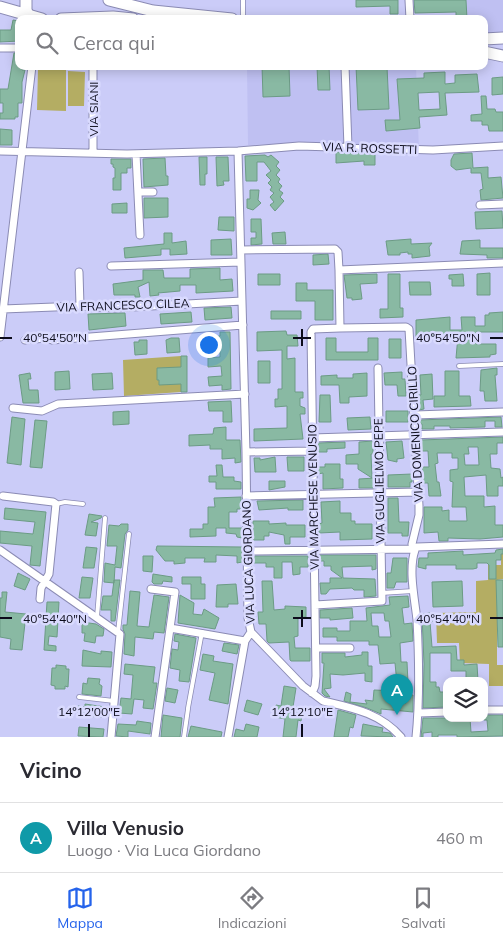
<!DOCTYPE html>
<html lang="it">
<meta charset="utf-8">
<style>
:root{--surface:#fff;--page:#f7f7f7;--text:#2b2b33;--muted:#7c7c81;--line:#e1e1e2;--accent:#2563eb}
body{margin:0;font-family:Mulish,sans-serif;background:var(--page);color:var(--text)}
.controls{position:absolute;right:15px;bottom:15px;display:grid;overflow:hidden;border-radius:10px;box-shadow:0 2px 12px #0003}
.controls button{width:45px;height:45px;display:grid;place-items:center;padding:0;border:0;border-bottom:1px solid var(--line);background:var(--surface);color:var(--text);font:25px sans-serif}
.you{position:absolute;left:208px;top:344px;width:18px;height:18px;margin:-12px;border:4px solid #fff;border-radius:50%;background:#1a73e8;box-shadow:0 0 0 8px #1a73e833}
.badge{display:grid;place-items:center;width:32px;height:32px;border-radius:50%;background:var(--accent);color:#fff;font-size:16px;font-weight:700}
.pin{position:absolute;translate:-50% -41px;filter:drop-shadow(0 1px 2px #0008)}
.pin::after{content:'';position:absolute;top:26px;width:18px;height:15px;background:inherit;clip-path:polygon(0 0,100% 0,50% 100%)}
.list{margin:0;padding:0;list-style:none}
h2{display:flex;justify-content:space-between;align-items:center;height:65px;margin:0;padding:0 20px;font-size:21px}
h2 small{font-size:16px;font-weight:400;color:var(--muted)}
.list li{display:grid;grid-template-columns:32px 1fr auto;gap:15px;align-items:center;box-sizing:border-box;height:70px;padding:0 20px;border-top:1px solid var(--line)}
.list b{display:block;font-size:19px;white-space:nowrap}
.list p{margin:0;font-size:16px;white-space:nowrap;color:var(--muted)}
.list em{font-size:16px;font-style:normal;color:var(--muted)}
.icon{flex:none;width:28px;height:28px;fill:none;stroke:currentColor;stroke-width:2;stroke-linecap:round;stroke-linejoin:round}
.map{position:relative;flex:none;width:503px;height:737px;overflow:hidden}
.search{position:absolute;background:var(--surface);box-shadow:0 2px 12px #0003;left:15px;right:15px;top:15px;height:55px;display:flex;align-items:center;gap:12px;box-sizing:border-box;padding:0 18px;border-radius:10px;color:var(--muted);font-size:19px}
.sheet{height:135px;background:var(--surface)}
nav{display:flex;justify-content:space-around;align-items:center;box-sizing:border-box;height:70px;border-top:1px solid var(--line);background:var(--surface);font-size:14px;color:var(--muted)}
nav a{display:grid;justify-items:center;gap:2px}
nav .on{color:var(--accent)}
.map>svg:first-child{display:block}
.built{fill:#bfc0f2}
.green{fill:#b4ad63}
.building{fill:#89b9a3;stroke:#6c9b85;fill-rule:evenodd}
.lines{fill:none;stroke-linecap:round;stroke-linejoin:round}
.lane-casing{stroke:#8b8bb4;stroke-width:5.5}
.street-casing{stroke:#8b8bb4;stroke-width:9}
.primary-casing{stroke:#8b8bb4;stroke-width:13}
.lane{stroke:#fff;stroke-width:4}
.street{stroke:#fff;stroke-width:7}
.primary{stroke:#fff;stroke-width:11}
.ticks{fill:none;stroke:#0c0c1b;stroke-width:2}
.labels{text-anchor:middle;dominant-baseline:central;stroke-width:5;stroke-linejoin:round;paint-order:stroke}
.street-label{font-size:12px;fill:#0c0c1b;stroke:#d9dafe}
.ticks-label{font-size:12px;text-anchor:middle;fill:#0c0c1b;stroke:#d9dafe;stroke-width:5;stroke-linejoin:round;paint-order:stroke}
</style>
<div class="map">
<svg width="503" height="737" viewBox="0 0 503 737">
<rect width="100%" height="100%" fill="#cbccf8"/>
<path class="built" d="M466,0H503V36L484,37V19H467Z
M247,66H416L419,152L304,143L248,145Z"/>
<path class="green" d="M38,68H66V111L37,110Z
M68,71L85,72L84,106H68Z
M181,356V392L124,396L123,360Z
M501,554H503V579L497,580V665H503V686H489V664L460,663L459,643H437L436,613L476,612V581L488,580V565H501Z"/>
<path class="building" d="M356,0H398V14H390V6L356,7Z
M414,0H466L467,19H456V12L415,13Z
M13,20L19,21V41L0,42V30H11Z
M14,53H19V66H22V70H25L22,82V103H18V117H15V119H0V113H3V103H0V89H8Z
M262,66H289L290,96L263,97Z
M317,66H329L330,90H318Z
M356,66L387,67L389,109L358,110Z
M445,72V84L455,83V75L477,74L479,92L445,93L447,115L419,117L420,128L386,131L385,120H400L397,79L424,78V73ZM439,92L440,109L419,110L418,93Z
M503,77V94L492,95V78Z
M481,96H486L487,109H495L496,112H503V131H489L488,125H482V121H471V115L482,114Z
M0,129L12,130V145H0Z
M336,152L375,154V165H364V161L336,163Z
M472,153L473,168L488,167V178L501,177L503,198L481,200L480,190L483,189L481,173H471V168L456,170L451,166V160L454,154Z
M265,155L268,157L271,155L279,162L276,166L280,170L276,175L280,179L278,182L282,186L279,190L283,193L280,197L284,201L275,211L270,205L274,202L270,197L274,193L270,190L272,187L268,183L271,180L266,175L271,171L264,162H257V181H246L245,156Z
M199,157H207V174H205V185H200Z
M216,157H228L229,181H223L224,185L217,186Z
M165,158L166,176H168V185L144,187L143,159Z
M111,159H131V168H127V173H121V190H113V178H115V168L113,167V164H111Z
M250,190H259L258,200L261,203L253,210L247,208V199H250Z
M144,198H168V217L144,218Z
M127,203V213H112V204Z
M502,211L503,228L476,229L475,212Z
M219,217H234V231L218,230Z
M251,219H261L262,244L251,245V238H256V232H251Z
M285,232L286,244H273L272,233Z
M164,233H172V243L186,241L187,254L170,255V249H161V255L125,258L124,248L164,244Z
M231,239L232,255H211V240Z
M411,239V244L432,243L429,247L430,256L412,258V254H408V252L400,253V255H388L386,241Z
M480,240V248H503V258H487V255L460,254L462,241Z
M328,254L329,264L313,265V255Z
M220,268V280L232,279L233,291L196,293V285H180V291L158,293L159,295L150,296L149,282L138,287L140,297H135V295H114L113,284L143,280V270H163L164,278H190V269Z
M490,273V295H477V274Z
M258,274H280V285H258Z
M377,274V283L360,284L362,299L352,300V298H347L344,275Z
M388,274H400V308H403V317L380,318V309H388Z
M463,274L464,286H452V279H449V275Z
M409,282H430L431,295H410Z
M296,283H307V290H333V320H315V301H296Z
M231,307L232,318L205,320L204,308Z
M271,311H301V319H271Z
M191,312L192,322L161,324L160,314Z
M503,312V332H476V344H496V354L490,355V357L456,358L458,336L416,338V320L450,317V330H462L461,317H475V326H485V315H489V313Z
M125,313L126,326L89,330L88,314Z
M286,331L287,335H297L298,346H287V359L295,358V392H303V398H300V406L305,408V414H300L303,439L254,441V429L287,428V406L275,407V399H278V389H282V350L257,351V332Z
M220,332H230L231,389L222,390V385L209,386L208,377L222,376L221,366L208,367V358L220,357V344L208,345L207,337L220,336Z
M171,338H179L180,352L167,353L166,340Z
M326,338H336V352H368V338H378V360H326Z
M389,339H401V358H389Z
M139,340H147V354L135,355L134,342H139Z
M181,356H187V392H181V384L159,385V380H157V368L181,367Z
M258,361H270V383H258Z
M497,368V375H495L497,401H485L484,391H480L481,370Z
M69,371L70,389L55,390V372Z
M445,371H459V396H470L471,406L434,407V396H445Z
M402,372V379H405L406,396H398L397,385H385L384,373Z
M30,373L31,379H28L29,390H38L39,403H23L19,375Z
M112,373L113,389L93,390L92,374Z
M367,373V396L349,397V403H340L339,385H321V376L337,375V378H353V374Z
M432,374L433,399L423,400L424,409L419,410L418,395H421L420,375Z
M320,395H330L331,422H319Z
M231,401L232,422H223V411H209L208,402Z
M129,411V424L113,425V412Z
M386,411H408V422H386Z
M12,417L25,419L21,465L7,463Z
M370,417L371,429L348,430L347,418Z
M501,417L502,427H495V421H485V427L450,428V426H434V429H422V424H420L419,420Z
M35,420L47,421L42,468L30,467Z
M226,427V440H240L241,462L235,463V458L222,459V449H210V445L189,446V435L213,434L214,428Z
M503,437V443H497V454H490L491,468L500,469L501,478L503,477V486H498V496H487L486,475L464,477L465,496H484V507L495,506V525H503V537L480,539L448,538V541H439L438,532L424,533V507H442V511L449,510V521H467L466,507H452L453,482L450,481V470L458,469V458H452V453H437L438,463L435,464L437,482H439L441,496H429L428,483H423L422,467H429L428,451H421V440ZM468,447H478L479,465H465L464,454H469Z
M373,441V454H371L372,478L358,469V464H346V455L359,454V442Z
M402,441L404,458L397,459V462L388,460L386,442Z
M345,442V448L327,449V452H318V443Z
M275,457L276,472H255L254,458H260V460Z
M287,457H304V471H288Z
M325,464H340V479H343V488L323,489V473L318,474V467H325Z
M216,465H222L223,477H234V481L241,482V489H216V482H209V476H217Z
M412,474V482H410V487H388V475Z
M375,478V488H359V479Z
M269,481H285V487L269,490Z
M241,497V509H237V512H229V528H242V538L237,537L236,534L226,533V528H216V536L190,537V529H203V524H208V507H215L214,498Z
M388,498H398L399,522H409L408,536H402V533H388Z
M303,500V510H288V508L259,510L257,501Z
M340,501V513H351V521H355V524H372V539L340,540V532L319,533V524L322,523L321,502Z
M5,508L46,512L40,566L30,565L32,546L0,543V531L33,534L35,522L4,519Z
M89,514L102,516L101,518L91,522L98,523L96,536L85,535Z
M253,521H269V524L286,523V525H305V537H290V544H285L284,535L269,532V536H264V540H253Z
M121,524H128V530L125,534L121,568L115,567L114,583L104,582L105,563L115,565L117,546H107L109,525L119,526Z
M157,546L242,547V562L237,563V556L216,555V562H204L205,558H185V563L174,564V561H165L156,550Z
M86,547L97,548L94,568H83Z
M503,549V554H501V560H496V579H489V565L487,563H477V568L473,569H456V565H426V569L418,567L419,558H428V553L463,551V555L495,553L496,550Z
M320,555H376V569L372,570V566L342,567L343,578L375,579L376,596L364,597V590H354L352,588L330,589L326,594H321L320,583H330V578H342L331,570V566H324V561H320Z
M143,556H153L152,572L143,571Z
M253,556H308V567H300V574L293,575L292,562H282V578H274V567H266V563H253Z
M393,558H407V582H396L394,588H387V573H391Z
M18,573L30,579L25,590L14,586Z
M153,574L172,577V582L163,581L162,584H154L152,582Z
M82,577L93,578L90,598H79Z
M182,577H201V584H205V599H191V584H182Z
M114,580H120L115,621H111V610H101L103,596H112Z
M496,580H503V647H498Z
M262,581H272L274,610L285,609V606L306,607V617L298,618V636L294,637L295,648H310V661H291L290,660L289,642L269,643L267,641L266,624H259L258,612H263Z
M462,581L463,606L433,607L432,582Z
M236,584L238,604H228V607H216L217,585Z
M130,591L140,592L137,626L149,627L154,595L169,597L164,633L154,632L153,639L135,637L134,656L124,654L125,634L123,629V625H127Z
M2,592H7L5,612L26,614L22,650L10,649L11,639L0,637V598H2Z
M180,595L194,603L193,614L202,615L204,609L219,618L215,629L178,623Z
M408,596L409,607L402,608L404,624L412,623L413,641L400,643L401,662H407L408,683L397,684L395,663L380,664L378,645H369V641H337V637H323V628H337V631H350V621H367L366,608L390,605L389,597ZM371,613H384L385,621H389L391,637H379L378,626H372Z
M47,602H59L57,637L49,636L48,645L56,646V651L44,650Z
M352,608L353,618L330,620V618H320V610Z
M430,613L432,622H430L432,647L456,646L457,660H464V665L477,664L478,681H473V679H466V671H451V653H430V682H436V687H439L440,692H447V707L423,708L424,664L422,614Z
M82,622L96,624L104,629L103,636H96L95,643L84,641L85,633H82Z
M175,634L196,638L189,682L179,681L180,670L170,668L172,649L178,650L179,642L174,641Z
M224,643L239,645L237,654L222,651Z
M83,650L101,654V651L112,652L111,667L82,666Z
M362,652H368V666H372V682L365,681V673L343,675L330,674L331,688L324,689L330,697L325,696L322,693L324,663H322V653H345V657L362,655Z
M203,654L214,656L213,661L233,664L228,704L209,700L215,673L200,670Z
M125,664L155,667L153,683H157L153,709L143,708L144,700L134,699L132,714L119,713L121,698L131,699L133,675L124,674Z
M56,665L66,666V669H69L68,687L65,686V689H55V686L51,685L52,668H56Z
M88,678L100,679L99,684L102,686L101,696L82,694L83,683L87,684Z
M284,686L296,688L293,707L303,708L301,721L298,720L296,737H283L285,719L275,717L276,705L281,706Z
M167,688L178,690L175,703L165,701Z
M374,690L398,691L396,702L406,703V695H413V712L381,709V714L367,708L344,701L346,692L351,694L350,702L367,704L365,700L373,701Z
M247,700L262,704L258,715L244,711Z
M85,704L105,707L104,717L78,716V706L85,707Z
M338,710L356,715L353,728L350,727L348,737H334Z
M163,715L182,718L180,737H161Z
M484,715H503V736L457,737V735H438V737H432V732L423,733V737H421L423,718H470L471,732L488,731L487,720H484Z
M137,721L151,723L150,734L128,731V737L116,736L118,724L136,725Z
M246,724L259,727L257,737H234L236,729L244,731Z
M363,724L383,728L382,732L390,733L393,737L361,736Z
M191,726L222,732L221,737H188Z
M79,727L104,729L103,737L78,736Z"/>
<g class="lines">
<defs>
<path id="lane" d="M243,19V0
M459,366L503,364
M56,504L65,502L83,504
M381,593L413,591
M97,617L105,518
M118,632L129,534
M79,697L114,701
M188,708L202,632
M184,737L188,709"/>
<path id="street" d="M409,0L410,19
M0,48H19
M93,66V152
M345,66L348,147
M0,151L127,154L238,151L299,146L433,150L503,146
M238,151L246,452L248,618L251,632L303,686L323,701C353,708 380,713 401,737
M136,154L140,235
M138,192H153
M480,205L503,204
M241,250L335,249L338,252L339,270L503,263
M111,266L241,262
M339,270L340,328L406,327L409,329L419,506V515L412,544
M79,272L80,306
M3,309L80,306L114,308L242,301
M0,337L32,66
M25,340L45,338L52,340L243,325
M13,408L42,411L58,404L245,394
M415,415L503,412
M312,438L503,432
M246,452L312,451
M3,496L53,502L56,504L49,574L41,588L40,599
M246,496L419,492
M417,547L503,544
M0,550L120,634L111,737
M415,550C408,570 415,600 417,620C419,659 420,698 416,737
M247,551L411,549
M151,589L175,592L155,737
M315,605L382,601L378,368
M170,628L245,641
M316,648H350
M312,693L315,686L316,676L311,332L313,329L340,328
M484,710H503
M419,713L447,712
M228,737L245,641L251,632"/>
<path id="primary" d="M26,0V11L29,15
M109,0L153,11L232,19
M0,7L42,19
M61,19L113,17L133,19
M484,39L503,38
M484,52L503,56"/>
</defs>
<use href="#lane" class="lane-casing"/>
<use href="#street" class="street-casing"/>
<use href="#primary" class="primary-casing"/>
<use href="#lane" class="lane"/>
<use href="#street" class="street"/>
<use href="#primary" class="primary"/>
</g>
<path class="ticks" d="M302,329V346M0,338H12M293,338H311M490,338H503M302,610V627M0,618H12M293,618H311M490,618H503M89,724V737M302,724V737"/>
<g class="labels">
<g class="street-label">
<text transform="translate(93 109) rotate(-90)">VIA SIANI</text>
<text transform="translate(370 148) rotate(2)">VIA R. ROSSETTI</text>
<text transform="translate(123 305) rotate(-2)">VIA FRANCESCO CILEA</text>
<text transform="translate(415 434) rotate(-93)">VIA DOMENICO CIRILLO</text>
<text transform="translate(379 481) rotate(-91)">VIA GUGLIELMO PEPE</text>
<text transform="translate(313 497) rotate(-91)">VIA MARCHESE VENUSIO</text>
<text transform="translate(248 562) rotate(-92)">VIA LUCA GIORDANO</text>
</g>
</g>
<g class="ticks-label">
<text x="55" y="342">40°54'50"N</text>
<text x="448" y="342">40°54'50"N</text>
<text x="55" y="623">40°54'40"N</text>
<text x="448" y="623">40°54'40"N</text>
<text x="89" y="716">14°12'00"E</text>
<text x="302" y="716">14°12'10"E</text>
</g>
</svg>
<div class="controls">
<button><svg class="icon" aria-label="layers" viewBox="0 0 24 24"><path d="M12 4l9 5-9 5-9-5zM3 14l9 5 9-5"/></svg></button>
</div>
<div class="you"></div>
<div class="pin badge" style="left:397px;top:715px;background:#0f9aa8">A</div>
<div class="search"><svg class="icon" aria-label="search" viewBox="0 0 24 24"><circle cx="10" cy="10" r="6"/><path d="M15 15l6 6"/></svg>Cerca qui</div>
</div>
<section class="sheet">
<h2>Vicino<small></small></h2>
<ul class="list">
<li><span class="badge" style="background:#0f9aa8">A</span><div><b>Villa Venusio</b><p>Luogo · Via Luca Giordano</p></div><em>460 m</em></li>
</ul>
</section>
<nav>
<a class="on"><svg class="icon" aria-label="map" viewBox="0 0 24 24"><path d="M3 6l6-2 6 2 6-2v14l-6 2-6-2-6 2zM9 4v14M15 6v14"/></svg>Mappa</a>
<a><svg class="icon" aria-label="directions" viewBox="0 0 24 24"><path d="M12 3l9 9-9 9-9-9zM9 14v-3h6M13 9l2 2-2 2"/></svg>Indicazioni</a>
<a><svg class="icon" aria-label="saved" viewBox="0 0 24 24"><path d="M7 4h10v16l-5-4-5 4z"/></svg>Salvati</a>
</nav>
